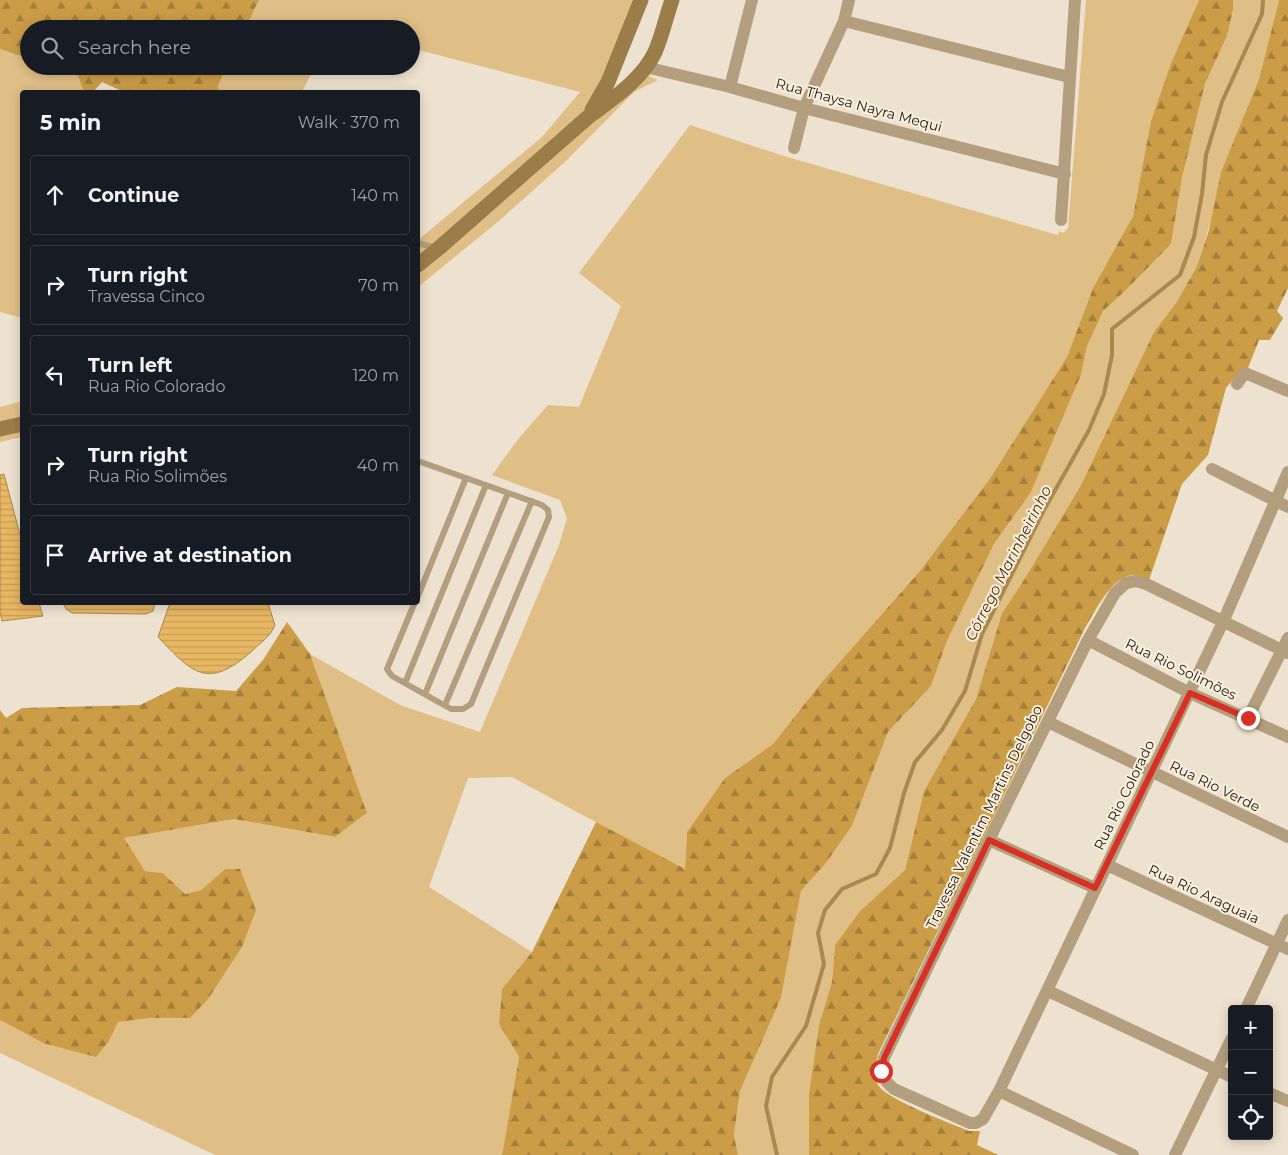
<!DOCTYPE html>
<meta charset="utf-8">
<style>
:root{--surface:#171b24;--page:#242831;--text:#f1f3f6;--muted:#9ea1a6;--line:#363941}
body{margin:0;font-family:Montserrat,sans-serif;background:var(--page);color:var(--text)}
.controls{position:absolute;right:15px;bottom:15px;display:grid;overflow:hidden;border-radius:5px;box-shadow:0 2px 12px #0003}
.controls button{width:45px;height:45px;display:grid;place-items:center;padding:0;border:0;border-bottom:1px solid var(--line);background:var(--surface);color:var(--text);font:25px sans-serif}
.stop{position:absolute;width:15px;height:15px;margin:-11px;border:4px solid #d93025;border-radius:50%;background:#fff}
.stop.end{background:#d93025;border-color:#fff;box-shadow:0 1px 5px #0008}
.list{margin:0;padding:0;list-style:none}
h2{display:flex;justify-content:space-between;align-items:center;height:65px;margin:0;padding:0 20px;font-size:21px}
h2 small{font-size:16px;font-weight:400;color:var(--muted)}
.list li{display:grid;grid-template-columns:32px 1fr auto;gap:15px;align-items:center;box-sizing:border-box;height:80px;margin:0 10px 10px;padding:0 10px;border:1px solid var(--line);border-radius:5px}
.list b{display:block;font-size:19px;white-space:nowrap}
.list p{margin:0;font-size:16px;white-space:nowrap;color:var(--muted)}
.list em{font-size:16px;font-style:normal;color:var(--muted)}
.icon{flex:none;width:28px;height:28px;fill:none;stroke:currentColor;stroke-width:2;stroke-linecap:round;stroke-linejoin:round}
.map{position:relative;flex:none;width:1288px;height:1155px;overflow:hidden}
.search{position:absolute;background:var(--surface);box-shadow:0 2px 12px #0003;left:20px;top:20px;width:400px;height:55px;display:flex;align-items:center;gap:12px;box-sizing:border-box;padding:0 18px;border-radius:28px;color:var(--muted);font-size:19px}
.panel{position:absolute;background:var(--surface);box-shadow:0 2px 12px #0003;left:20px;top:90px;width:400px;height:515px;border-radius:5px}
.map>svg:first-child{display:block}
.green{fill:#e0bf87}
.forest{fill:url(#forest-firs)}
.water{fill:url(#water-rules);stroke:#ab884b}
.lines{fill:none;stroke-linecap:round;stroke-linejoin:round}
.stream{stroke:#ab884b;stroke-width:4}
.service{stroke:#b39f7d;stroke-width:6}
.minor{stroke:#b39f7d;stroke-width:12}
.secondary{stroke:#9b7d49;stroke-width:15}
.route{stroke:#d93025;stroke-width:6}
.labels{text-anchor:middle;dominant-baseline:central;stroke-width:4;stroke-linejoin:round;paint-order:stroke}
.street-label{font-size:14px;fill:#1e1a14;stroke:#faefdc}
.water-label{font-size:15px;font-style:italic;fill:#46320d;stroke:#faefdc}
</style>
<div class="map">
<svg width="1288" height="1155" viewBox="0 0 1288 1155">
<defs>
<pattern id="forest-firs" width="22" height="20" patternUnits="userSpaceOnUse" patternTransform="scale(1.25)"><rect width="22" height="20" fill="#cb9d47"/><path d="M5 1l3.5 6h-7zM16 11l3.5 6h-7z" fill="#a47f3a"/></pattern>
<pattern id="water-rules" width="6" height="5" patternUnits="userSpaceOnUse" patternTransform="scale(1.25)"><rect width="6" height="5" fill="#e7b762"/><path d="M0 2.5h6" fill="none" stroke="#c69d54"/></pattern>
</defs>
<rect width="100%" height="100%" fill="#ede2cf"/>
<path class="green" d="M259,0H638L593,104L418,260V240L542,137L580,92L411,48V29H245Z
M1086,0H1199L1171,63L1151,121L1133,216L1093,288L1067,357L989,480L919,572L822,682L773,744L725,778L687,832L685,870L512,777L468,778L429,887L532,952L502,989L499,1024L519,1057L502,1155H215L0,1053V1020L43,1043L109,1041L118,1022L151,1018L225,869L201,890L185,894L163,873L145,871L123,838L234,819L335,837L367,813L310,654L400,705L480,732L559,545L567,518L560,500L492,475L519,438L548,405L579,407L621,306L579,273L690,125L784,156L1058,235L1059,231L1063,233L1068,228Z
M1233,0H1279L1259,79L1246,110L1196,268L1176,303L1154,332L1080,487L1022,583L1002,613L976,699L924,791L905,870L860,911L835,945L832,982L819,1025L809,1093V1155H738L734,1135L740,1091L781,998L801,891L826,863L852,826L888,732L931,686L947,641L994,544L1031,492L1081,375L1087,346L1103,310L1128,288L1171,244L1182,178L1205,84L1227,36L1233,10Z
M0,49L29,59V66H49L78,76L84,92H22V318L0,312Z
M227,66H315L302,92H219L218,86Z
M647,75L658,80L634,92L566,161L500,220L418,287V271Z
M22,401V421L0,425V407Z
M22,429V437L0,442V434Z"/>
<path class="forest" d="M0,0H259L245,29H29V59L0,49Z
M1199,0H1233V10L1227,36L1205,84L1182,178L1171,244L1128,288L1103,311L1087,346L1081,375L1031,492L994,544L947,641L931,686L888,732L852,826L826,863L801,891L781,998L740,1091L734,1135L738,1155H502L519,1057L499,1024L502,989L532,952L596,822L685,869L687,832L725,778L773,744L822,682L919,572L989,480L1067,357L1093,288L1133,216L1151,121L1171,63Z
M1279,0H1288V288L1277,311L1283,318L1270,340H1259L1248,368L1242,369L1226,388L1208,455L1182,484L1149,580C1145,579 1139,575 1134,575C1112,575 1095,612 1085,628L878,1054C876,1064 873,1077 878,1085C886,1099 952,1124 969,1131H980L977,1145L998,1155H809V1093L819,1025L832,982L835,945L860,911L905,870L924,791L976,699L1002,613L1022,583L1080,487L1154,332L1176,303L1196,268L1209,230L1221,172L1259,79Z
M49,66H227L218,86L219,92H124L102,82L93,92H84L78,76Z
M287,622L310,654L367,813L335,837L234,819L124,838L145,871L163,873L185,894L201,890L225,869H240L256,910L242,947L208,999L190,1018H151L118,1022L109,1041L96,1057L43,1043L0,1020V710L6,718L22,708L140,705L177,687L236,691L263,660Z"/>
<path class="water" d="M4,474L22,542V602L39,603L43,616L2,621L0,612V475Z
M63,603H155L153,611L146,614L72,613L66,609Z
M170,603H268L275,625C271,636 260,643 252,651C208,690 193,674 158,637Z"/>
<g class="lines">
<path class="stream" d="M777,1155L766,1106L772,1077L806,1026L824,964L818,933L825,910L842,889L876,874L890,848L904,793L915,762L942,730L965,691L982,634L1044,510L1089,430L1104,394L1112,355V329L1180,275L1194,237L1202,194L1206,155L1222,102L1262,14L1263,0"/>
<path class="service" d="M418,243L436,248
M418,596L466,478
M415,602L387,669L392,676L451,709H463L471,704L549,517L548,510L542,505L418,461
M405,683L486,485
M425,694L508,493
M445,705L532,501"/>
<path class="minor" d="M844,21L1069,77
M645,67L730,87L804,108L1065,174
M730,87L752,0
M794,148L804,108L844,21L849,0
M1061,220L1075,0
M1237,384L1245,373L1288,391
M1212,469L1288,507
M1288,472L1223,622L999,1091L983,1119L976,1123H970L894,1089C881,1078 881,1075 884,1058L989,840L1088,640L1115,593L1126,583L1136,581L1146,584L1288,653
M1088,640L1190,693L1288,737
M1248,718L1288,638
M1048,722L1288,837
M989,840L1095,888
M1107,865L1288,949
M1048,991L1232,1077
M1246,1009L1288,920
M999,1091L1133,1155
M1269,1093L1288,1101
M1175,1155L1232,1038"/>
<path class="secondary" d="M592,110L608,82L641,0
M418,265L439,248L587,118C611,100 642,80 655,52C662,36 666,17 672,0
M0,429L22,424"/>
</g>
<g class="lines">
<path class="route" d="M881,1071L884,1058L989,840L1095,888L1190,693L1248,718"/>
</g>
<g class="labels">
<g class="street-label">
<text transform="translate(859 105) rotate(15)">Rua Thaysa Nayra Mequi</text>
<text transform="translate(1181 669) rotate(26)">Rua Rio Solimões</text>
<text transform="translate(1215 786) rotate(26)">Rua Rio Verde</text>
<text transform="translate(1124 795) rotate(-64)">Rua Rio Colorado</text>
<text transform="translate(984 817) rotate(-64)">Travessa Valentim Martins Delgobo</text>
<text transform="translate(1204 894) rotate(25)">Rua Rio Araguaia</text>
</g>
<g class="water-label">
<text transform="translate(1008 563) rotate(-63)">Córrego Marinheirinho</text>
</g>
</g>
</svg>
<div class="controls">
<button>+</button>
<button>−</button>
<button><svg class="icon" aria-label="locate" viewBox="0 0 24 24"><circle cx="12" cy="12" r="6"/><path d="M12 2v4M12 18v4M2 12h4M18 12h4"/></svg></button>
</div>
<div class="stop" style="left:881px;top:1071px"></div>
<div class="stop end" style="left:1248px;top:718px"></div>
<div class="search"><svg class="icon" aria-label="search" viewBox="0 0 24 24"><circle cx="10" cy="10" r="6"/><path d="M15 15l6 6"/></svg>Search here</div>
<section class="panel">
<h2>5 min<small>Walk · 370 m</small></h2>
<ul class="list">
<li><svg class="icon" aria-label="ahead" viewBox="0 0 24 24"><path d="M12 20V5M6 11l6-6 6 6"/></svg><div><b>Continue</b></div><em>140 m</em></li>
<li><svg class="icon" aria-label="right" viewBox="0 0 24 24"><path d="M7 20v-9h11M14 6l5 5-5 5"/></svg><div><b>Turn right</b><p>Travessa Cinco</p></div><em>70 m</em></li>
<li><svg class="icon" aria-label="left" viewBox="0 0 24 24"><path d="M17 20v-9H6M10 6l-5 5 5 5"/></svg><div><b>Turn left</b><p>Rua Rio Colorado</p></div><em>120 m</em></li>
<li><svg class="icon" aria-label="right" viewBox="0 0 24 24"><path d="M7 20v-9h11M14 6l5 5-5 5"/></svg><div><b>Turn right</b><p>Rua Rio Solimões</p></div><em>40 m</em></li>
<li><svg class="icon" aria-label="arrive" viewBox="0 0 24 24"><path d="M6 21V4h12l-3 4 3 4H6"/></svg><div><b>Arrive at destination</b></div></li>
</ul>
</section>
</div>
